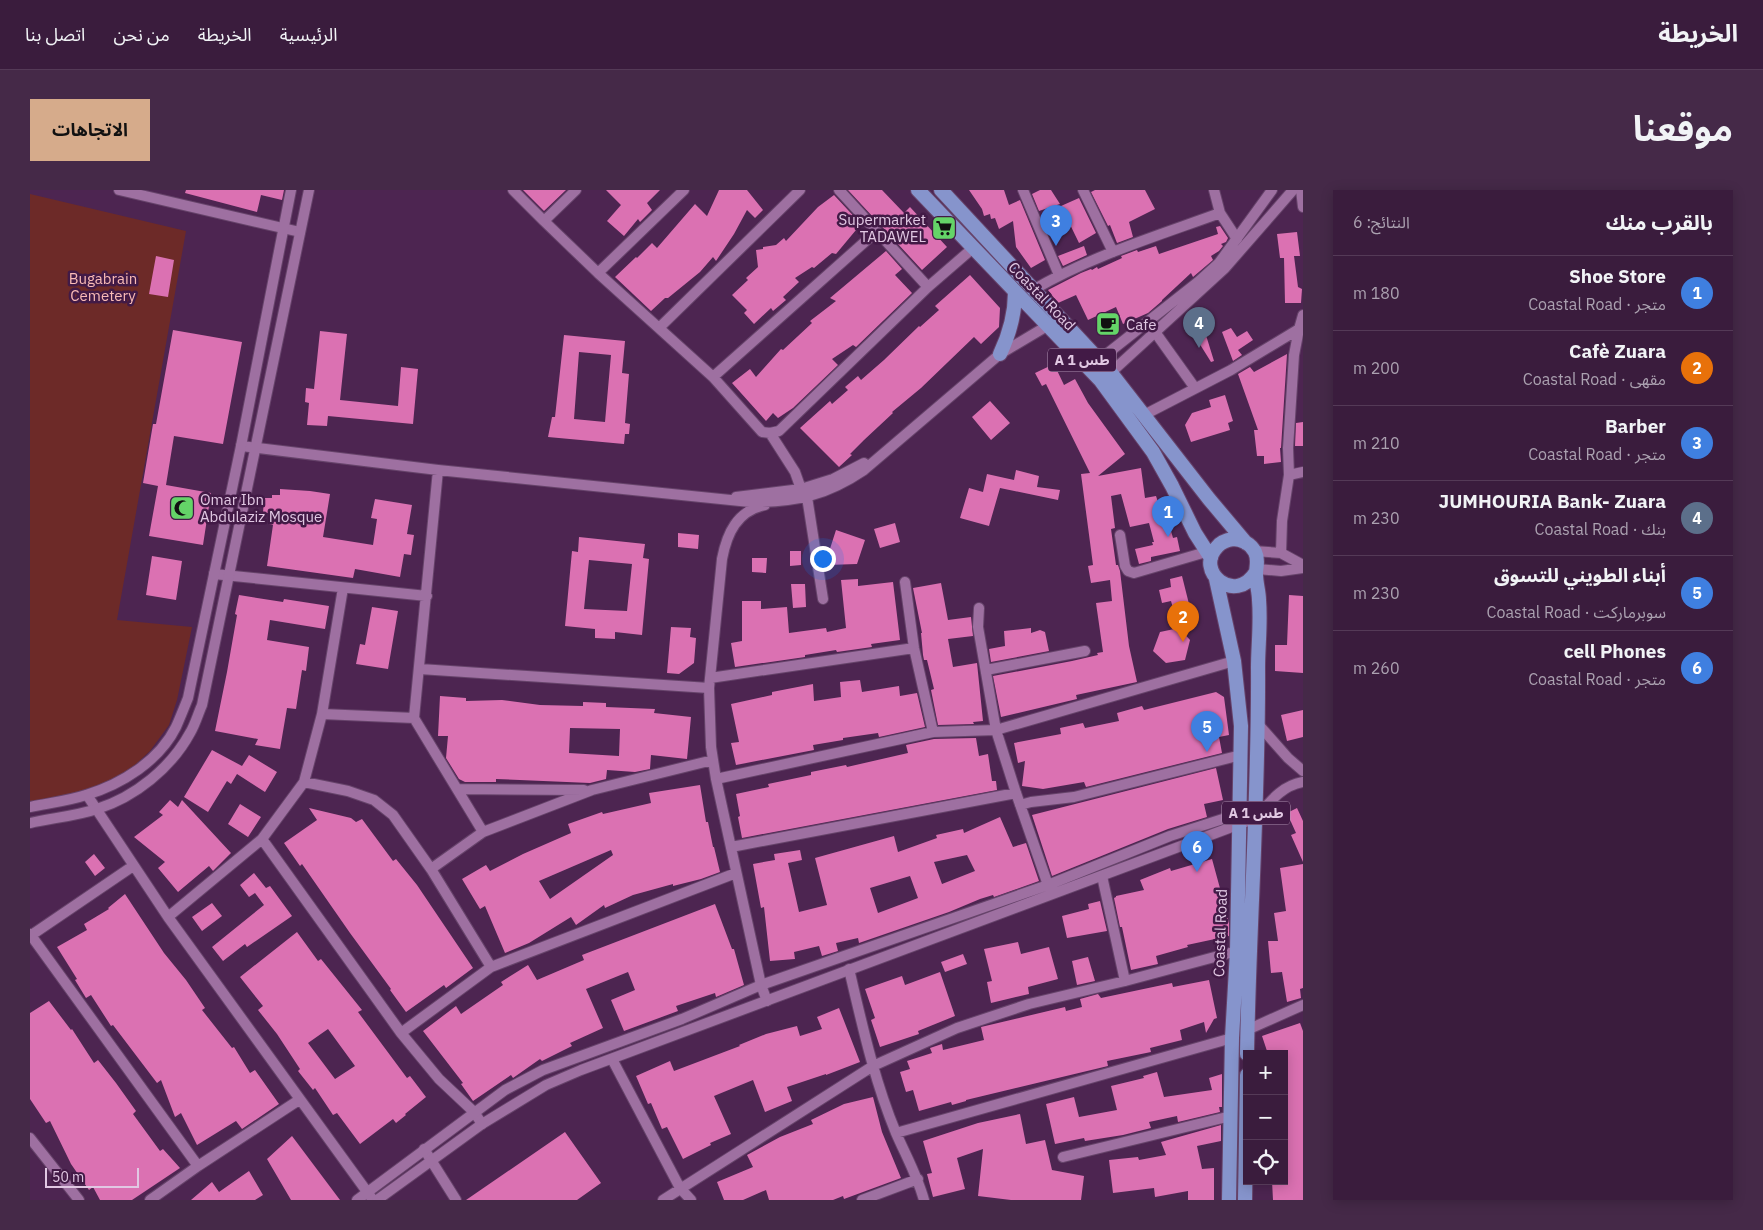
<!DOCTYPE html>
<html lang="ar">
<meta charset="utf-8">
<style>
:root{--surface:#3a1c3d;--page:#452948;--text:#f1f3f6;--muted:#aba1b0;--line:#543a57;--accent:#d6ab8b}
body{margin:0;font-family:"IBM Plex Sans","Noto Sans Arabic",sans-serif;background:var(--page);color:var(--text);direction:rtl}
.controls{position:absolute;right:15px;bottom:15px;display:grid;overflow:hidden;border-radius:0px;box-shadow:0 2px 12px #0003}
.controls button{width:45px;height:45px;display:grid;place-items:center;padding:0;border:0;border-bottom:1px solid var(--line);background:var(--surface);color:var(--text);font:25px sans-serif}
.scale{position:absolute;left:15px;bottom:12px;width:94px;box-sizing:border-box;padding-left:5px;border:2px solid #e1c8e3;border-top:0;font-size:14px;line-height:18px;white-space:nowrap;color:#e1c8e3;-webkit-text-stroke:4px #421a46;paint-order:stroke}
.you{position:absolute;left:792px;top:368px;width:18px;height:18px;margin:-12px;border:4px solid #fff;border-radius:50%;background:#1a73e8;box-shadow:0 0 0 8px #1a73e833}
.badge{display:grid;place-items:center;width:32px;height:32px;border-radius:50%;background:var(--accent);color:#fff;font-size:16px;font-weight:700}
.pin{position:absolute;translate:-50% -41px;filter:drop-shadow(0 1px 2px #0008)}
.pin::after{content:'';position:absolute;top:26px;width:18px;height:15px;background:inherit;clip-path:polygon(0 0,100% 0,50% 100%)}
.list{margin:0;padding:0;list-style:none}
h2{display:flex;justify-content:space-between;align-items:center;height:65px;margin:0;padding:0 20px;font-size:21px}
h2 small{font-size:16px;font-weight:400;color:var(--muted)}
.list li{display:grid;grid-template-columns:32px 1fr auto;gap:15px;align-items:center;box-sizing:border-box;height:75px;padding:0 20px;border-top:1px solid var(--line)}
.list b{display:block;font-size:19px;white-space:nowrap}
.list p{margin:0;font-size:16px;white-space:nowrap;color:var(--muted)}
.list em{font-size:16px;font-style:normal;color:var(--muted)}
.icon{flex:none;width:28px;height:28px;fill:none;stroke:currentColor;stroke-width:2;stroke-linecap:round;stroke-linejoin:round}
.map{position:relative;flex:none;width:1273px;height:1010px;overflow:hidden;direction:ltr;border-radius:0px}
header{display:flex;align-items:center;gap:30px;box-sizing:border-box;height:70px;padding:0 25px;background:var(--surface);border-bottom:1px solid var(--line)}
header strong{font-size:24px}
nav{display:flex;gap:28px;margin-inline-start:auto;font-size:18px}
.intro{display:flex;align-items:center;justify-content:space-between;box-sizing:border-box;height:120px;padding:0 30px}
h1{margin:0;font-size:35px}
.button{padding:12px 22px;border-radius:0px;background:var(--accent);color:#111;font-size:18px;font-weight:700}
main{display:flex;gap:30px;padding:0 30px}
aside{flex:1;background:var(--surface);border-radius:0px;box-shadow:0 2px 12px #0003}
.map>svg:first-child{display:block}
.green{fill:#6d2a28}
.building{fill:#db71b2;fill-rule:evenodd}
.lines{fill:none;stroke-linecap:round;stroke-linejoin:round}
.minor-casing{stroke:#66436a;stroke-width:12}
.tertiary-casing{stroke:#66436a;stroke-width:12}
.trunk-casing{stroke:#66436a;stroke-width:16}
.minor{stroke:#9e70a1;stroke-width:10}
.tertiary{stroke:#9e70a1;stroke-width:10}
.trunk{stroke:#8694cc;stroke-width:14}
.labels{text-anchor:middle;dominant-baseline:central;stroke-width:5;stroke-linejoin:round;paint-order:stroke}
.shield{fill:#421a46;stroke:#b194b4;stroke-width:1}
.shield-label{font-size:14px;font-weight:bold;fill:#e1c8e3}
.poi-label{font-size:15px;fill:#e1c8e3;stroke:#421a46;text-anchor:start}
.park-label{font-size:15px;fill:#f9bbb6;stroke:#421a46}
.street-label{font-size:15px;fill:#e1c8e3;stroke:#421a46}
</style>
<header>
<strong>الخريطة</strong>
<nav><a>الرئيسية</a><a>الخريطة</a><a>من نحن</a><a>اتصل بنا</a></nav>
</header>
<div class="intro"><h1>موقعنا</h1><a class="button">الاتجاهات</a></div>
<main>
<aside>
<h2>بالقرب منك<small>النتائج: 6</small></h2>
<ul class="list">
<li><span class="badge" style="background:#3f7fe0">1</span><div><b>Shoe Store</b><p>متجر · Coastal Road</p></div><em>180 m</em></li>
<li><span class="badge" style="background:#e8710a">2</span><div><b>Cafè Zuara</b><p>مقهى · Coastal Road</p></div><em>200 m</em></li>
<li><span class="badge" style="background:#3f7fe0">3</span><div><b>Barber</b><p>متجر · Coastal Road</p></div><em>210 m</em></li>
<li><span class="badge" style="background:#5c6f8a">4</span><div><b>JUMHOURIA Bank- Zuara</b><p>بنك · Coastal Road</p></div><em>230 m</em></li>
<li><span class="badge" style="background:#3f7fe0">5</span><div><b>أبناء الطويني للتسوق</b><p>سوبرماركت · Coastal Road</p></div><em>230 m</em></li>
<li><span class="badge" style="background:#3f7fe0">6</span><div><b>cell Phones</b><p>متجر · Coastal Road</p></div><em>260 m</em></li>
</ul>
</aside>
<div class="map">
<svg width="1273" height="1010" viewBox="0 0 1273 1010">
<rect width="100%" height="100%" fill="#4d2551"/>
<path class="green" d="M0,4L156,41L87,430L162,437L147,510L139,535L120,561L93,586L67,600L0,614Z"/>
<path class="building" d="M156,0H254L252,10L231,5L227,22L155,3Z
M493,0H536L514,21Z
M576,0H630L617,13L622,20L610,32L608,29L594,46L577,31L591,15Z
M689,0H717L733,20L725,28L717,20L704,44L686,71L683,67L670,82L638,108H635L621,121L585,87L606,67L607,68L622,53L627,58L665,14L677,26Z
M818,0H852L874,23L880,17L917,57L892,80Z
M939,0H974L979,15L990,10L1015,70L1001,78L986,57L983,31L969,39L965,28L961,29L960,24L954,26L952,19Z
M1010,0H1021L1030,14L1009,21L1002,4Z
M1065,0H1115L1125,19L1099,32L1103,47L1087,53L1080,35L1078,36L1061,2Z
M804,5L831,34L806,64L802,63L784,78L782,77L765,88L769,92L753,107L756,110L743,121L741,118L724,134L714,123L717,120L702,105L718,90L716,88L728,77L726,60L733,59V57L746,55L754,48L756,51L788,17Z
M1049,8L1066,43L1049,53L1031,16Z
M1190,36L1198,48L1196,52L1191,54L1193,56L1189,61L1181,66L1183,70L1163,87L1161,83L1132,110V111L1118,123L1093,134L1086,117L1058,130L1046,105L1028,113L1018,100L1051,83L1061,79L1062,80L1067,77L1068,79L1090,69L1092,68L1091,66L1107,60L1108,62L1126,56L1129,64L1188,44L1186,37Z
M1267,42L1270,66H1264L1268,97L1272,99L1271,113H1255L1254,68H1250L1247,44Z
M1054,56L1057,65L1033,76L1028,66Z
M856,61L872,79L865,85L882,103L826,157L823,155L802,169L808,175L763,218L748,228L743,223L736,231L702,193L720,179L726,187L751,159L753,160L782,133L780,131L806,111L800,108Z
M126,66L144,70L138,107L119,104Z
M940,85L970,118L969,137L951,154L944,147L891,198L862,222L863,223L834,250L820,264L822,265L809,277L770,238L800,211L802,214L818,200L815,197L828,186L831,190L854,170L889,136L890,137L909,120L905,116Z
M1201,138L1207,147L1217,141L1223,150L1208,160L1212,165L1203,171L1192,142Z
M143,140L212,152L193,254L144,246L136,295L181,303L173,355L119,346L128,296L113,293L123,234H126Z
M290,141L317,144L310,210L368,216L371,177L388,179L383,234L298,226L297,236L277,235L279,213L275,212L276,198L284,199Z
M1175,142L1184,171L1181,172L1166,148Z
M534,145L595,151L592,183L599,184L595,233L600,234L599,244H595L594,254L518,247L522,227H525ZM549,162L581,165L575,232L544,229Z
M1257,164L1251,258H1250L1251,272L1234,274V266H1227L1224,240H1228L1208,184L1220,177L1224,182Z
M1024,174L1034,195L1045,189L1058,213L1095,264L1068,286L1111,278L1115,308L1126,306L1128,312L1131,311L1137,335L1139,334L1143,348L1147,347L1150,361L1121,367V371L1109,374L1105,359L1123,355L1122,352H1124L1119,333L1100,337L1091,304L1081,306L1085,338L1081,339L1086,375H1088L1090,381L1099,456L1107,492L1046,505L1047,509L971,527L963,486L1042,471L1068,465L1067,463L1073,462L1066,413L1082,411L1080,390L1061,393L1058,376L1063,375L1051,284L1060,283L1016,194L1012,196L1005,183Z
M1195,205L1203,231L1198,233L1200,240L1161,252L1155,235L1162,223L1181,217L1179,210Z
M960,211L980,233L961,250L942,227Z
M1273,232V256H1265L1266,233Z
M986,280L1009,286L1007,297L1030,300L1028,310L970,298L959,336L930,328L939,298L953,302L957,284L984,290Z
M250,299L280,301L300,304L293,347L343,355L347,329L341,328L345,309L382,315L377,344L384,345L381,365L374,364L370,387L325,379L323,388L237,376L243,335L239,334L240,323H233L234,308H242V305H250Z
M865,333L870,352L850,358L844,339Z
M806,340L835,350L827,374L797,375L796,365H798Z
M648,343L669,345L668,359L648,357Z
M549,347L615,354L613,368L619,369L612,445L585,442V449L565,448V439L535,436L542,361L548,362ZM559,370L602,374L597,421L554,419Z
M760,361H771V375L760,376Z
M122,366L152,371L146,410L116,405Z
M722,368H737L736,383L722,382Z
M1152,386L1161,422L1145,425L1141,411L1132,413L1129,400L1141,397L1140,389Z
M828,389V396L863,392L870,450L841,454L842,457L807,462L806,460L775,465V467L705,477L701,453L712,451V411H731V419L757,417L759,443L796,438L797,442L816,438L811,390Z
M911,393L918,430L941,427L943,446L918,449L923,477L947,473L953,531L943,532L944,534L908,535L901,500L904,499L897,470H894L893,465L891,443H892L883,398Z
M761,394H775L776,417L763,418Z
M209,405L253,412L254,409L299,416L295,439L240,430L237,450L279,457L276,481L272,480L266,519L257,518L250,559L225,555L228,549L185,541L197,482L207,425L205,424Z
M1259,405L1273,406V483L1245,481V455H1257Z
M342,417L368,421L358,479L326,474L330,454L335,455Z
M641,437L661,438L660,447L666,448L664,473L649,484L637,483Z
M1001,438V443L1010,440L1015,442L1019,461L961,472L959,459L975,456L974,441Z
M1149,438L1160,450L1155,470L1136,473L1123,461L1130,442Z
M830,490L832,502L869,496L870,506L887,503L895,537L849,547L848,543L813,548V550L783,555L784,560L706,575L701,553L709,552L701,514L742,505V502L783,494L784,511L811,507L810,492Z
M1186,502L1194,507L1199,545L1189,547L1192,563L1056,597L1054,592L1013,599L992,596L995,571L988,573L984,553L1031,544L1030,538L1053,533L1055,538L1089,531L1087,523L1112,516L1114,520Z
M410,506L436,508V511L472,510L510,515L553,516V512L576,513V517L625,519L624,523L661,527L657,569L621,565L620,579L605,582L577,580L576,589L560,593L466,589V592H435L429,589L416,568L418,546H408ZM540,538L590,539L589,566L539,563Z
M1273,520V547L1257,551L1251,525Z
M946,548L949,566L958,564L962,591H966L967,600L712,648L708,627L710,626L706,604L739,597L738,594L781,585V582L816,575L817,577L878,563L876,555L904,549Z
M182,560L212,576L219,565L247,582L235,602L207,584L201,594L197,591L178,622L154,607Z
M1186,578L1193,610L1174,614L1177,627L1138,639L1022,686L1002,625Z
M670,595L676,632H678L683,657H684L690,682L671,689L643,696V694L603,705L575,718L574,715L546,735L541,727L499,753L475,763L455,716L450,719L432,689L456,675L460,681L493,664L541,643L538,634L572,622L573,624L621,613L619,603ZM581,660L583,665L520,709L509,691Z
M140,610L148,617L152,610L201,663L183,681L179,676L148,702L128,678L135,672L104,647L133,625L129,622Z
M210,614L231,627L218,647L198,634Z
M279,618L321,628L326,632L332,629L363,671L366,669L387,695L443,778L416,798L414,795L376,822L360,800L361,799L320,743L272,674L270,676L254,653L287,630Z
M1267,618L1273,631V672L1261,645L1266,643L1257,623Z
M970,627L983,657L996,653L1009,691L964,707L963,705L950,709L919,722L829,753L828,748L806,753L808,761L792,766L789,756L764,762L765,769L740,771L734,717L731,718L723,674L745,670L744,664L770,660L772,670L758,673L769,722L797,715L785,668L864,646L868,662L907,648L906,645L933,639L934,643ZM937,665L945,681L912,694L904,672ZM880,686L888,708L848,723L840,698Z
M64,664L75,678L65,686L55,672Z
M1182,669L1191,702L1193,701L1198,720L1196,721L1199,733V746L1157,755L1158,757L1126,766L1128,774L1101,780L1092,737H1090L1084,708L1086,707V706L1114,700L1110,690L1140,678L1141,681Z
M1273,674V798L1270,799L1271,808L1257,812L1252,782L1241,783L1238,751H1248L1244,723L1256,721L1250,678Z
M224,683L236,698L240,696L262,726L217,757L215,754L193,771L182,757L234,715L225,703L219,707L210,695Z
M95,704L134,763L156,790L175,818L172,820L202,858L204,857L220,883L225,880L249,914L212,939L206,931L167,955L151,923L145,927L131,890L127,893L83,835L81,836L61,805L56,808L45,790L47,789L27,757L57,740L54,734L79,719L78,718Z
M1070,711L1077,741L1037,748L1032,726L1059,719L1058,714Z
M182,713L192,726L172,741L162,727Z
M685,714L702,759H704L714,795L686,807L685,803L646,816L648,821L594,841L581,810L605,800L598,782L556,799L573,838L540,853L542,856L512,871L510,869L483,888L481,885L443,911L431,894L433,893L393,841L426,816L431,824L473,795L471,792L498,775L507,790L554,770L552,765Z
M267,742L288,771L291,769L332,820L328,822L377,888L380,886L396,907L375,924L376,925L366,933L363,929L330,954L307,923L303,925L285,898L283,900L268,881L270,879L247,844L228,820L233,816L210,787ZM298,839L325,876L305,889L278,853Z
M988,752L991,764L1019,757L1028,789L998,797L999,804L961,813L957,792L962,791L954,759Z
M933,764L937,774L915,782L911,772Z
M1058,767L1065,791L1047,795L1042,771Z
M910,782L925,826L888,841L889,844L850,857L841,830L845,828L835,799L872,786L875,795Z
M1179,790L1187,828L1184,829L1176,843L1174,832L1150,840L1152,850L1120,858L1121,862L1077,871L1078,876L936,910V911L922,915L921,912L889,921L883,900L876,902L870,882L880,879L877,871L902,863L900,858L912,854L913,860L954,850L951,837L1035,817L1036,821L1052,817L1050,809L1068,804L1071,808L1142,793L1143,797Z
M19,811L41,840L42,839L64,873L68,870L86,893L106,921L103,924L130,961L133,959L150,978L102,1010H70L63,997L59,1000L41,974L20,931L16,933L0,909V823Z
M809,818L830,872L796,885V884L757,897L762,911L735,922L723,890L684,906L701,944L680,953L681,955L653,969L637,937L632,939L621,913L618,914L606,886L640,871L644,881L710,856L709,855L736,844L767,836L770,846L792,839L787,827Z
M1270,833L1273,841V1010H1243L1242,991H1254V864H1238L1232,846Z
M1127,882L1134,907L1182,900L1179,888L1192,884V917H1189L1190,922L1148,932L1147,926L1119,932L1121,938L1093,945L1055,951L1054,948L1025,954L1016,914L1044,907L1049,927L1087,920L1081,896L1114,888L1113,886Z
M843,907L852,942L871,988L814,1009L813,1006L803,1010H739L736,1000L713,1010H694L687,992L723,977L717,965L750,947L783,934L781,930L814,914Z
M990,924L996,954L1015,950L1022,980L1054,986L1051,1010H981L948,1006L953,959L927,968L935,999L903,1007L897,984L902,983L893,951L948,933Z
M1191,935V951L1167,956L1172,979L1184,978V1010H1158V1001L1125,1007L1124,998L1083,1003L1079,970L1108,967L1109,970L1136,965L1131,952Z
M535,942L571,993L547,1010H436Z
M262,946L310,1010H261L237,969Z
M219,981L233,1005L225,1010H161L182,992L189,1002Z"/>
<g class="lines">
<defs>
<path id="minor" d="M89,0L270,42
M483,0L514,31L546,0
M809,0L898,97
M993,0L1029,85
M1053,0L1083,62
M1184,0L1190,23L1207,49
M1271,0L1273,17
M514,31L568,83L683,187L732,242L740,243L749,241L898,97L943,58
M568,83L654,0
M1003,100C1061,66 1127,46 1190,23
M629,138L770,0
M1125,142L1165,198
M683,187L847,41
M1114,225L1201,180L1269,139
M740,243L765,282L771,299
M211,256L408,280L720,312C765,313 797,305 834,280L970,164L1022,133
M1259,285L1273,282
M706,307L771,299L803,289L834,273
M777,307L793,409
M735,315C707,321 697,343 692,369L679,498L681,557L686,589L731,795L737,811
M1090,345L1095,376L1098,381L1104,383L1176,362
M1224,361L1251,363L1273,375
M1251,363L1252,331L1259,285L1258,258L1264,165L1269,139L1273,125
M1227,379L1251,381L1273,378
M184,384L397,406
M875,392L884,458L903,542
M949,418L948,437L966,540L986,603L1018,695
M390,479L679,498
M956,480L1055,461
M680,488L884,458
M292,524L384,528L408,280
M384,528L453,642
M1228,534L1258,568L1273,581
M686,589L903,542L966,540L1204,471
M274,592L318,601L344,610L363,625L401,679L461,777
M428,599L554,600
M57,605L138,727L343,1010
M990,615L1001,612L1044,607L1211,565
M1226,628C1240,612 1251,596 1273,592
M232,649L371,843L409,889L444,922L452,934
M701,657L986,603
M401,679L453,642L562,600L683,570
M1072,686L1095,791
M138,727L232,649L274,592L292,524L313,398
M0,744L168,976
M0,746L103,676
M819,779C832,834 844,890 866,943C876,966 887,985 894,1010
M1217,840L1273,815
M371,843L461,777L706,683
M582,869L650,998L661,1010
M866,943L1202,848
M0,948L49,1010
M394,959L426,1010
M1033,967L1201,926
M120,1010L168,976L269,910
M633,1010L843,876L927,838L999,814L1095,791L1207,761
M832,1010L888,989"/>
<path id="tertiary" d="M1064,174L1168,92L1189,73L1242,0
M1076,187L1195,78L1263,0
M0,617C19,613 38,611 56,605C92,594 129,571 146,537C150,528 154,518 158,508L211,256L261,0
M0,633C22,628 46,626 67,619C105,607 141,578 160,543C165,535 168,524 172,515L279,0
M327,1010L475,900L513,880L652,829L731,795L1018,695L1140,646L1227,618
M347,1010L452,934L516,895L551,880L1226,628"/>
<path id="trunk" d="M888,0L1071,191L1123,262L1142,296L1165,343L1181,368
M911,0L1081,183L1179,309L1216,353
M970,164C980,143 985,125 985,102
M1186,389L1204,471L1211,536L1207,761L1202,848L1199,1010
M1217,864C1219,735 1229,607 1228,478C1228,456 1231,433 1229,410C1229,402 1226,393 1226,384C1226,376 1229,370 1225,362C1221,354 1212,349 1203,349C1197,350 1191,352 1187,357C1164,381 1205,416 1226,382
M1215,1010L1217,885"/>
</defs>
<use href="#minor" class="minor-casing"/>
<use href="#tertiary" class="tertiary-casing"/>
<use href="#trunk" class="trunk-casing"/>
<use href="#minor" class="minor"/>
<use href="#tertiary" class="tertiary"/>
<use href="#trunk" class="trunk"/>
</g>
<defs>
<symbol id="supermarket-square" viewBox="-11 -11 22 22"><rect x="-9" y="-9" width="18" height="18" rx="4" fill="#64d468" stroke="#421a46"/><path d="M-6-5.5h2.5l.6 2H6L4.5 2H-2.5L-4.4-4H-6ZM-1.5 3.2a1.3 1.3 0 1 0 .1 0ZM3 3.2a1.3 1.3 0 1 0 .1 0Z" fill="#111"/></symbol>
<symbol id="cafe-square" viewBox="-11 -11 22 22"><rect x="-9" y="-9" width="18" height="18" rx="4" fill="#64d468" stroke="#421a46"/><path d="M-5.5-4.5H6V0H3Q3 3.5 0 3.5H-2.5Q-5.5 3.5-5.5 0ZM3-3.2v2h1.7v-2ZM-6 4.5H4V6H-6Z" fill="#111"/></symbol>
<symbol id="mosque-square" viewBox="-11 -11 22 22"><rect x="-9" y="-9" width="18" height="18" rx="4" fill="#64d468" stroke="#421a46"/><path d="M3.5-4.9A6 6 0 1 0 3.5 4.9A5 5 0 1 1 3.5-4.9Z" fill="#111"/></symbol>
</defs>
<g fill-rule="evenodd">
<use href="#supermarket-square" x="900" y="24" width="28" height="28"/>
<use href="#cafe-square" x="1064" y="120" width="28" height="28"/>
<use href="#mosque-square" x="138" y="304" width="28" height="28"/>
</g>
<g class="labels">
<g class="shield">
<rect x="1018" y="158.5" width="68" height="23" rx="4"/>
<rect x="1192" y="611.5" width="68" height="23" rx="4"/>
</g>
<g class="shield-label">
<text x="1052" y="170">A 1 طس</text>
<text x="1226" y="623">A 1 طس</text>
</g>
<g class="poi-label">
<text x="896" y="29" text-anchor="end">Supermarket<tspan x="896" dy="17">TADAWEL</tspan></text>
<text x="1096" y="134">Cafe</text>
<text x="170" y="309">Omar Ibn<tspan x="170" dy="17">Abdulaziz Mosque</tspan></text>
</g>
<g class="park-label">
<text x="73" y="88">Bugabrain<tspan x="73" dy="17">Cemetery</tspan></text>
</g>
<g class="street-label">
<text transform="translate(1012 106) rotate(46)">Coastal Road</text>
<text transform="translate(1190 743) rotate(-88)">Coastal Road</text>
</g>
</g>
</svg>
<div class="controls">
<button>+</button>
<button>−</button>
<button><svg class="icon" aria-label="locate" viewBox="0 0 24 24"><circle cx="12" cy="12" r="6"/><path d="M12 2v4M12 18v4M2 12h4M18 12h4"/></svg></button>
</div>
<div class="scale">50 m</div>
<div class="you"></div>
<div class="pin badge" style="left:1138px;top:347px;background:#3f7fe0">1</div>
<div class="pin badge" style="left:1153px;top:452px;background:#e8710a">2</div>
<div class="pin badge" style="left:1026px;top:56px;background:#3f7fe0">3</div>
<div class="pin badge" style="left:1169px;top:158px;background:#5c6f8a">4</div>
<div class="pin badge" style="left:1177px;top:562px;background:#3f7fe0">5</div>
<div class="pin badge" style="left:1167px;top:682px;background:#3f7fe0">6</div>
</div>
</main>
